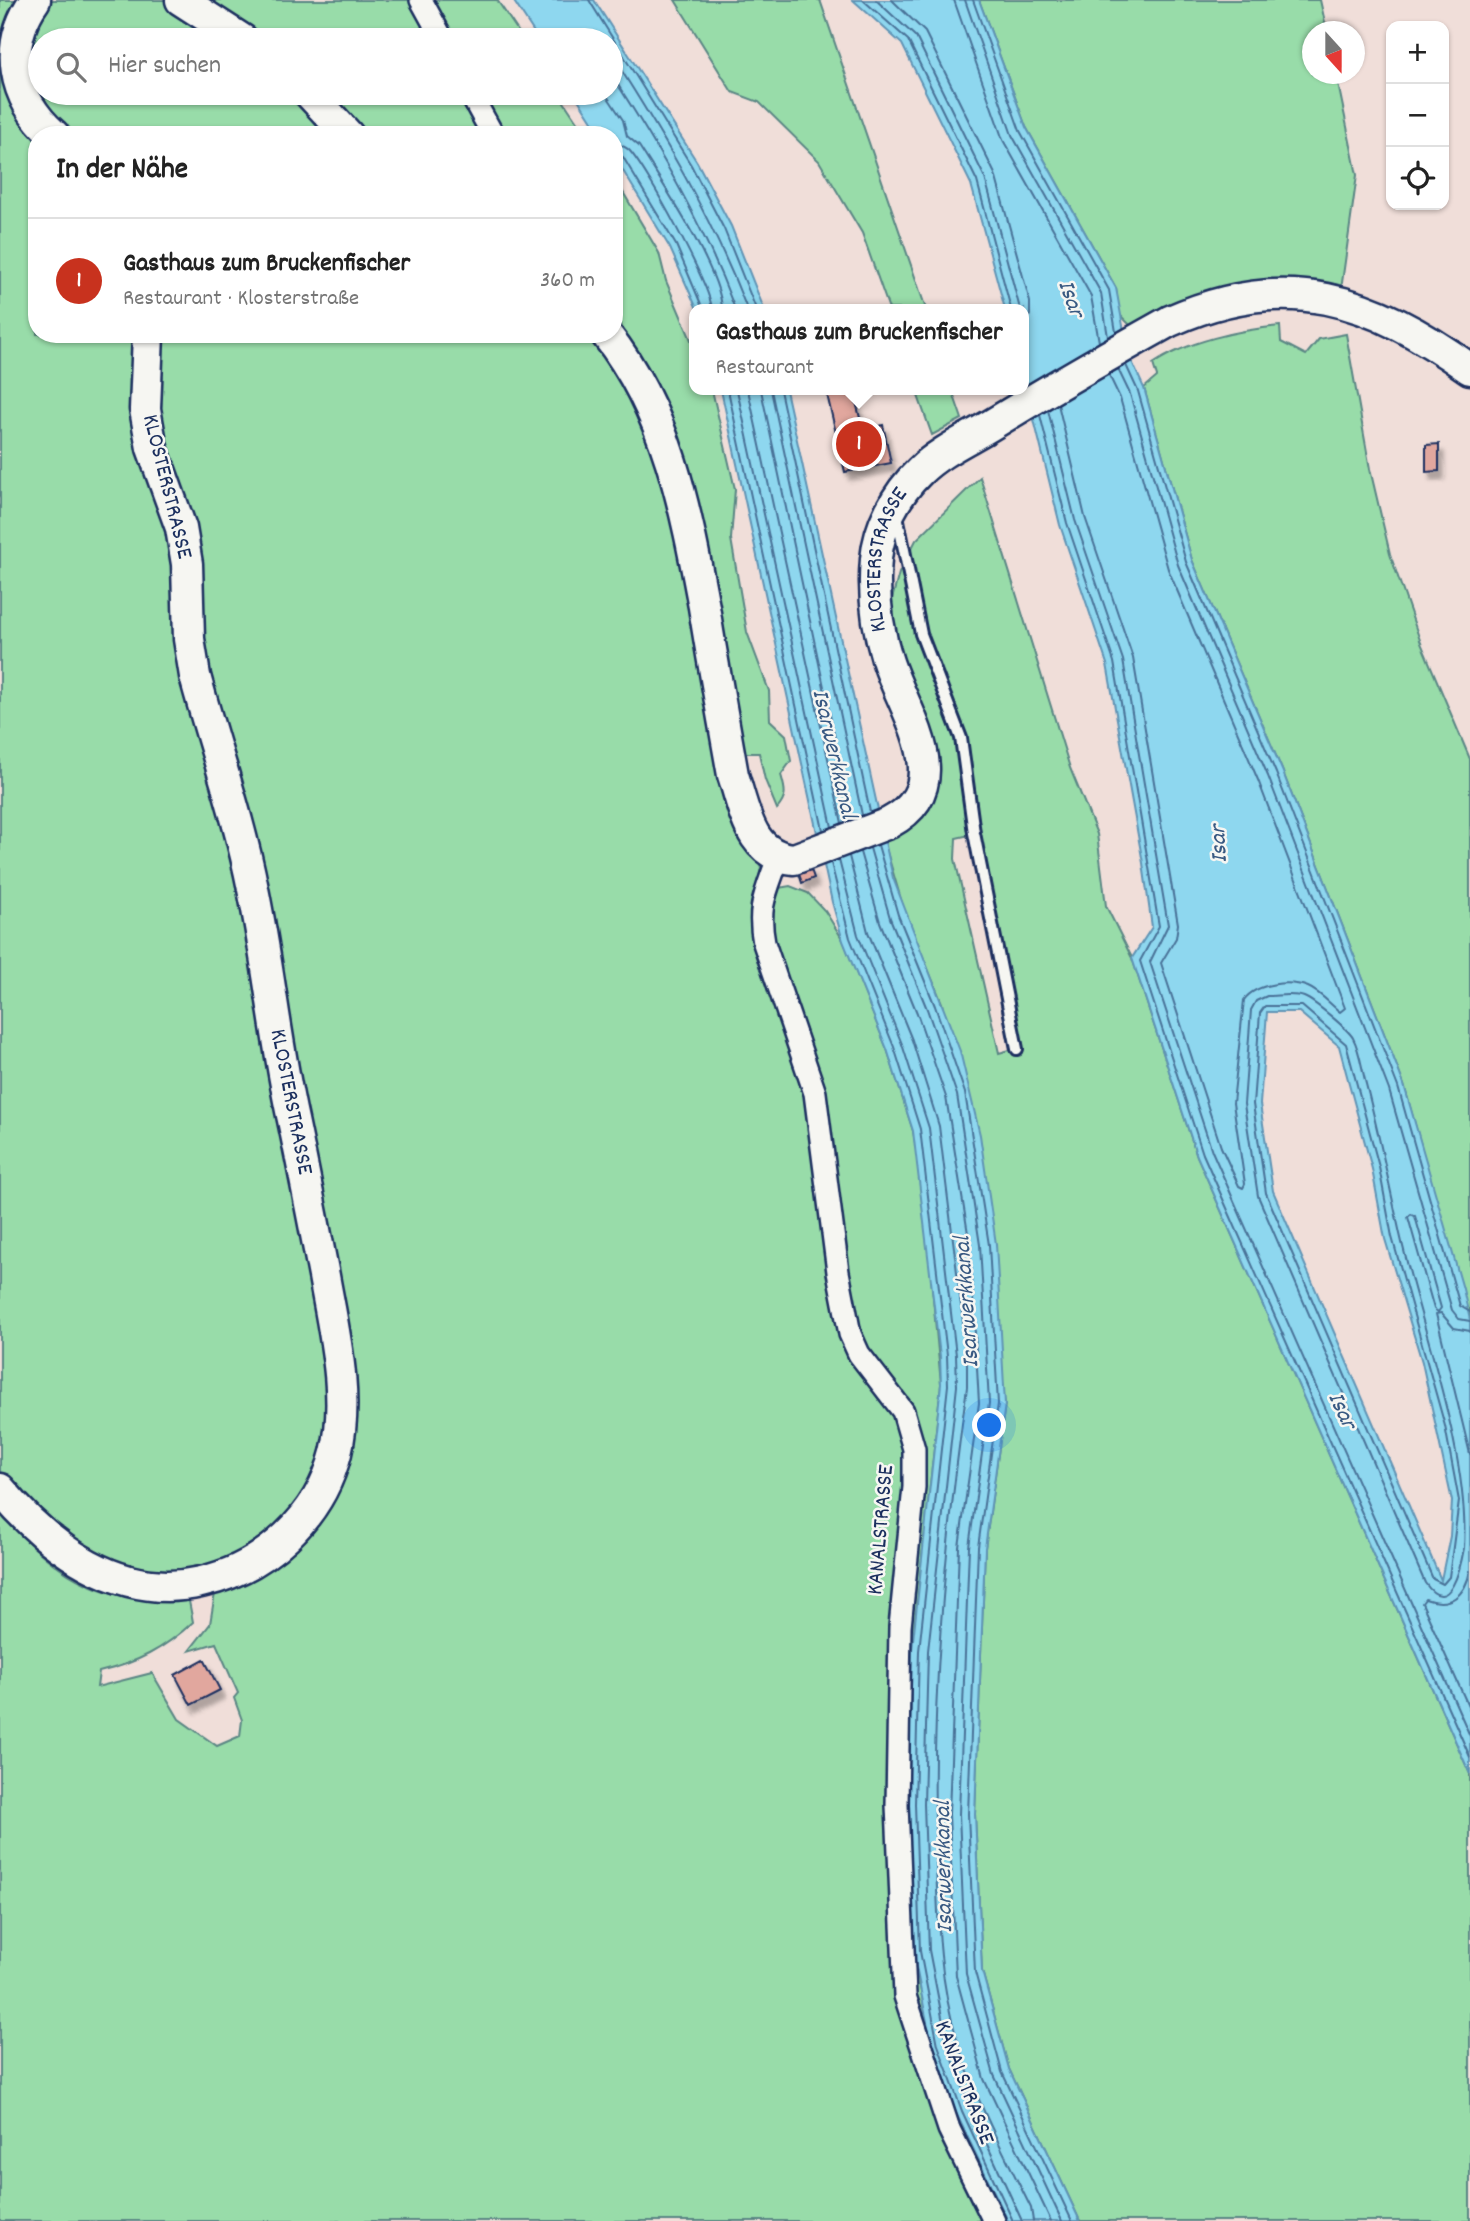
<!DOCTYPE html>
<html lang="de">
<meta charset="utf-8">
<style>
:root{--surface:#fff;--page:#f6f6f6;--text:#222;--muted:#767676;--line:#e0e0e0;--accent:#c8321e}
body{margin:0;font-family:Dekko,sans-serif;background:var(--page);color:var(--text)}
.controls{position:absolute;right:21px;top:21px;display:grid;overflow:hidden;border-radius:14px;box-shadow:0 2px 5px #0004}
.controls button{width:63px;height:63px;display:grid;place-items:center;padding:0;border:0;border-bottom:2px solid var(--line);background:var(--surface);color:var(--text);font:35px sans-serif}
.compass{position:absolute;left:1302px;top:21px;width:63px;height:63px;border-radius:50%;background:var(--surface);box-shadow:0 2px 5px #0004;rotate:159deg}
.you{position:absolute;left:990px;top:1426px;width:24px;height:24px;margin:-18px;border:5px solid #fff;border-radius:50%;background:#1a73e8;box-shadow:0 0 0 10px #1a73e833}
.badge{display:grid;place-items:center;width:46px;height:46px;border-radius:50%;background:var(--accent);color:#fff;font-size:23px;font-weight:700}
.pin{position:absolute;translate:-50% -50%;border:4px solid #fff;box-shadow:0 2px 7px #0006}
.popup{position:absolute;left:689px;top:304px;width:340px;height:91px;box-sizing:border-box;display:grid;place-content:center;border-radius:14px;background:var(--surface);filter:drop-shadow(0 2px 5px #0005);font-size:23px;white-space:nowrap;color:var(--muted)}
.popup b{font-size:26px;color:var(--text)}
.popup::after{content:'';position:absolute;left:50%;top:100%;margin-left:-14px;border:14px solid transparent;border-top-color:var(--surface)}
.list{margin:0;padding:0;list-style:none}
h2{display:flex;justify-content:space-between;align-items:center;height:91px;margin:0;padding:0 28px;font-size:30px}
h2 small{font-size:23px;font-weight:400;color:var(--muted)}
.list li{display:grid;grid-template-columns:46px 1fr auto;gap:21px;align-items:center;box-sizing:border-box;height:126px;padding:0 28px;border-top:2px solid var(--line)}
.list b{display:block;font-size:26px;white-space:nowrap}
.list p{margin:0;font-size:23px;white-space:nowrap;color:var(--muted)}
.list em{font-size:23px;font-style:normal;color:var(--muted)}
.icon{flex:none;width:38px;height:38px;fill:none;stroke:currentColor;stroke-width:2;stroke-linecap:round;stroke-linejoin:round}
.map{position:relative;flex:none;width:1470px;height:2221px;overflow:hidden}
.search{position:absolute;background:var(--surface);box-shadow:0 2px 5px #0004;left:28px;top:28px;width:595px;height:77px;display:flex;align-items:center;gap:18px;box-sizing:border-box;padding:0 24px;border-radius:38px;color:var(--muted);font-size:26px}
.panel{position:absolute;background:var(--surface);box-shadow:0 2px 5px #0004;left:28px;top:126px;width:595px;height:217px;border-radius:28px}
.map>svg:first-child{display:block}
.green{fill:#98dca9;stroke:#5a8684;stroke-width:2;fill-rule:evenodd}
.water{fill:#8ed7ef;stroke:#6094b5;stroke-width:2;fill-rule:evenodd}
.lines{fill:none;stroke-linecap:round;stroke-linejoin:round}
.shore{stroke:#497298;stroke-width:2}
.building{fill:#e1a79e;stroke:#1b2f5e;stroke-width:2;filter:url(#shadow)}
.lane-casing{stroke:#1b2f5e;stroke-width:16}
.street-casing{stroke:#1b2f5e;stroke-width:26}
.secondary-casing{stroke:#1b2f5e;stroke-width:35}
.lane{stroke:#f6f6f2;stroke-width:10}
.street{stroke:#f6f6f2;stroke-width:21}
.secondary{stroke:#f6f6f2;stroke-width:30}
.labels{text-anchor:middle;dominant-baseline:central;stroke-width:5;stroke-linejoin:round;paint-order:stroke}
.street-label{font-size:23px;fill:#1b2f5e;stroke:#f6f6f2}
.water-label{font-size:24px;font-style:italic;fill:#385982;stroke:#f6f6f2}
</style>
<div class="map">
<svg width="1470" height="2221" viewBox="0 0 1470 2221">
<defs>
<filter id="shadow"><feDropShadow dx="4.5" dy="8" stdDeviation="2" flood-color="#0004"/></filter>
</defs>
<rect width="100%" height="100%" fill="#f0ded9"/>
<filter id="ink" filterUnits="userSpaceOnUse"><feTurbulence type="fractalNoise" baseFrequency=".0143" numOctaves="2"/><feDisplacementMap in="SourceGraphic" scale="14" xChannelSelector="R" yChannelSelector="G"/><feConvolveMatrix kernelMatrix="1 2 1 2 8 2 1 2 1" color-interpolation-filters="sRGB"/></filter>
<g filter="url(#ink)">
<path class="green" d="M0,0H497L524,40H40V93H558L586,135H37V334H614V177L659,253L666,281L694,347V390H712L735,489L731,539L747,632L769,691L770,720L786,735L791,761L781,775C785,789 788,797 777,809L765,780L759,753H741L717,759L719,784L761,867L756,892L790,886L808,893L825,911L843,940L887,1049L913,1131L923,1190L941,1384L912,1650L908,1804L913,1952L932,2047L956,2113L1008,2221H0V1513C37,1554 77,1591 134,1597C151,1600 171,1596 188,1596L193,1622C164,1649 137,1663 99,1672L97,1687L152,1673L179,1719L217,1746L240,1736L242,1720L234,1698L238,1693L216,1643L189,1651L210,1624L216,1587L234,1558L203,1572L147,1575L97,1561L0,1478Z
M675,0H820L926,309H889L862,233L819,161L759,102L732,92Z
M979,0H1320L1327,31L1312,32V74H1336L1357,175L1341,290L1131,326L1119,314L1116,288L1026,127Z
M1280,326L1281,342L1306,355L1319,339L1346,334L1370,469L1390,554L1421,643L1470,759V1320L1404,1085L1282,770L1192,560L1144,388L1157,377L1153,364C1187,341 1240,330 1280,326Z
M916,390H952L962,419L932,435Z
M980,477L1070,768L1097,834L1106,906L1132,958L1197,1156L1470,1774V2221H1080L1009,2069L982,1971L975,1814L985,1548L1005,1404L942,1003L905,913L882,835L917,816L904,674L891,603L899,573L916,540ZM974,834L1017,1048L999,1053L955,859L956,838Z"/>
<path class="water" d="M513,0H594L697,162L731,226L764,309H697L670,248L614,156V135H601L574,93H611V40H539Z
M853,0H979L1026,127L1116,288L1128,353L1144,388L1192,560L1282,770L1404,1085L1463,1289L1470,1320V1774L1197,1156L1132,958L1152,927L1143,863L1107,664L1060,525L1024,379V309H1005L971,184L902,44ZM1267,1012H1299L1339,1046L1372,1169L1385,1239L1422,1362L1452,1501L1450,1536L1441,1580L1273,1191L1260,1104Z
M721,390H786L893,878L960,1051L980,1135L996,1244L1005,1404L985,1548L975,1814L982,1971L1009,2069L1080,2221H1008L956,2113L932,2047L913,1952L908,1804L912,1650L941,1384L940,1356L913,1131L887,1049L843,941L832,902Z"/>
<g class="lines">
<path class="shore" d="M589,0L691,165L724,229L756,309
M863,0L908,40L977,181L1011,309
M876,0L916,37L985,178L1020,309
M892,0L925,32L995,174L1030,302V315L1024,326
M954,0L1003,140L1091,296L1099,342
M965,0L1012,135L1101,293L1108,337
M973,0L1020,131L1109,290L1116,332
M611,54C666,140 710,214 747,309
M611,74C660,150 703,224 735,309
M605,93L623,120L627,136L639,146C661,181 721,271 722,309
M614,143C619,145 625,146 629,150C647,169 710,285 712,309
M614,154L623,157L676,245L703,309
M1126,365L1138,391L1186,562L1276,773L1398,1087L1460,1306L1470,1312
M1118,369L1130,394L1178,565L1268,776L1389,1090L1452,1310L1459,1319L1470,1321
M728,390L823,830
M737,390L832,827
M748,390L842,823
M761,390L852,819
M771,390L862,815
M780,390L870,812
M1058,404L1085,517L1133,658L1178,924L1176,938L1161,963L1221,1147L1239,1186L1243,1188L1245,1184L1233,1103L1244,1000C1256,983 1289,980 1308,987C1320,992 1330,1004 1340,1012L1345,1008L1258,780L1168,569L1120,398L1109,375
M1048,410L1075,520L1123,660L1168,925L1150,962L1212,1151L1470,1736
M1040,415L1067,523L1114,662L1159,926L1140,961L1203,1154L1470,1757
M878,845L898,915L935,1006L965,1093L989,1245L998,1404L978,1547L968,1814L975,1972L1002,2072L1072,2221
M870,848L890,918L927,1009L957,1095L980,1245L989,1403L969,1547L959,1814L966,1974L994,2075L1062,2221
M860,852L880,922L917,1013L946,1097L970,1246L979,1403L959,1547L949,1814L956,1976L984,2079L1051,2221
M849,856L868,932L912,1040L939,1126L967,1354V1387C945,1544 930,1702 936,1861C938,1921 939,1981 957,2039C974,2098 1004,2153 1031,2208L1033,2221
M839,860L858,935L902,1044L929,1128L956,1355L957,1386L928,1651L924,1804L929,1950L947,2043L970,2107L1022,2221
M831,863L850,938L894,1047L920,1129L947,1355L948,1385L919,1651L915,1804L920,1951L938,2045L962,2111L1013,2221
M1267,996C1278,996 1294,993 1304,997C1314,1001 1348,1029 1353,1038C1360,1051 1362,1070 1366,1084C1379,1134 1389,1184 1400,1234C1421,1327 1470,1454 1464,1548C1461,1565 1450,1619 1425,1583L1258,1196L1244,1104L1251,1010L1256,1001Z
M1265,1006H1302L1346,1044L1379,1167L1392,1237L1445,1426L1459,1501L1449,1577L1443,1584L1433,1579L1266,1193L1253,1104L1260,1013Z
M1411,1214L1415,1216L1441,1308L1438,1312L1434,1309L1408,1217Z
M1470,1331L1454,1328L1441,1313L1436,1314L1470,1454
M1470,1571C1465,1596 1450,1608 1425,1599L1422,1603L1470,1710"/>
</g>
<path class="building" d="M826,390H853L863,430L883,425L891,463L845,472Z
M1439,444V471L1426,472V445Z
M810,867L814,878L802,883L798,871Z
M204,1659L220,1690L191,1705L175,1675Z"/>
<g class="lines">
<defs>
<path id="lane" d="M897,515L921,634L961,738L974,833L1017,1049"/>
<path id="street" d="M421,0L443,40
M470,93L493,135
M778,858C766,893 757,906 764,943L815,1093L838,1272L850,1334L859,1354L903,1411L914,1449V1487L900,1627L897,1805L905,1996L949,2129L994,2221"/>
<g id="secondary">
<path d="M35,0C3,45 12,98 54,135"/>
<path d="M181,0L243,40"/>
<path d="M309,93L348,135"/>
<path id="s1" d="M606,334C668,412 686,511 704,607C713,663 723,719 733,775C745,811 750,856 794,859L889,823C961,785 902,710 887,659C877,627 873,592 876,559C879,526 896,494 920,471C939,452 968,439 991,425C1050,389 1109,355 1170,321C1286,269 1371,298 1470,369"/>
<path d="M0,1489C49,1548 120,1601 201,1582C265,1568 320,1517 336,1453C350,1397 334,1332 324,1276C314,1224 304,1172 293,1120C276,1044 269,966 253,889C239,817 214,747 195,676L189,639L187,564L181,528L152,448L145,409L148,334"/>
</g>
</defs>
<use href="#lane" class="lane-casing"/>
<use href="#street" class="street-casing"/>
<use href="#secondary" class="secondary-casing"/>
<use href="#lane" class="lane"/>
<use href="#street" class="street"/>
<use href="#secondary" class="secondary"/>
</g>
</g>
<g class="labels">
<g class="street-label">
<text transform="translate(166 487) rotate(76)">KLOSTERSTRASSE</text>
<text stroke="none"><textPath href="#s1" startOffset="964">KLOSTERSTRASSE</textPath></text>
<text transform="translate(290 1102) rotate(79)">KLOSTERSTRASSE</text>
<text transform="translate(882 1530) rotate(-85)">KANALSTRASSE</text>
<text transform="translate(963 2083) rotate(69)">KANALSTRASSE</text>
</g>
<g class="water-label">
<text transform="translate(1070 299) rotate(70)">Isar</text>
<text transform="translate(833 754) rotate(77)">Isarwerkkanal</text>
<text transform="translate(1220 844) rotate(-93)">Isar</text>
<text transform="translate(968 1302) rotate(-94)">Isarwerkkanal</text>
<text transform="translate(1341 1411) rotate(65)">Isar</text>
<text transform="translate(945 1867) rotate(-91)">Isarwerkkanal</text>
</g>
</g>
</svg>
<div class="controls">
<button>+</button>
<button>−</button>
<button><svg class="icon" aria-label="locate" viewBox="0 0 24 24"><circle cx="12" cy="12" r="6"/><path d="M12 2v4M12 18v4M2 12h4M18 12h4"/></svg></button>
</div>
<svg class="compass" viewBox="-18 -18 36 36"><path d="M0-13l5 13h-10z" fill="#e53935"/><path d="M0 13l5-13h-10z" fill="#767676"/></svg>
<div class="you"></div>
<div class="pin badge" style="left:859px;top:444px">1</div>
<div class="popup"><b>Gasthaus zum Bruckenfischer</b>Restaurant</div>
<div class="search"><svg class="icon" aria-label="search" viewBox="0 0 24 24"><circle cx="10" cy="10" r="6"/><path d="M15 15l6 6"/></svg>Hier suchen</div>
<section class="panel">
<h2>In der Nähe<small></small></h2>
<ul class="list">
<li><span class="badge">1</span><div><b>Gasthaus zum Bruckenfischer</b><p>Restaurant · Klosterstraße</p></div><em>360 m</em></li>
</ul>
</section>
</div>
